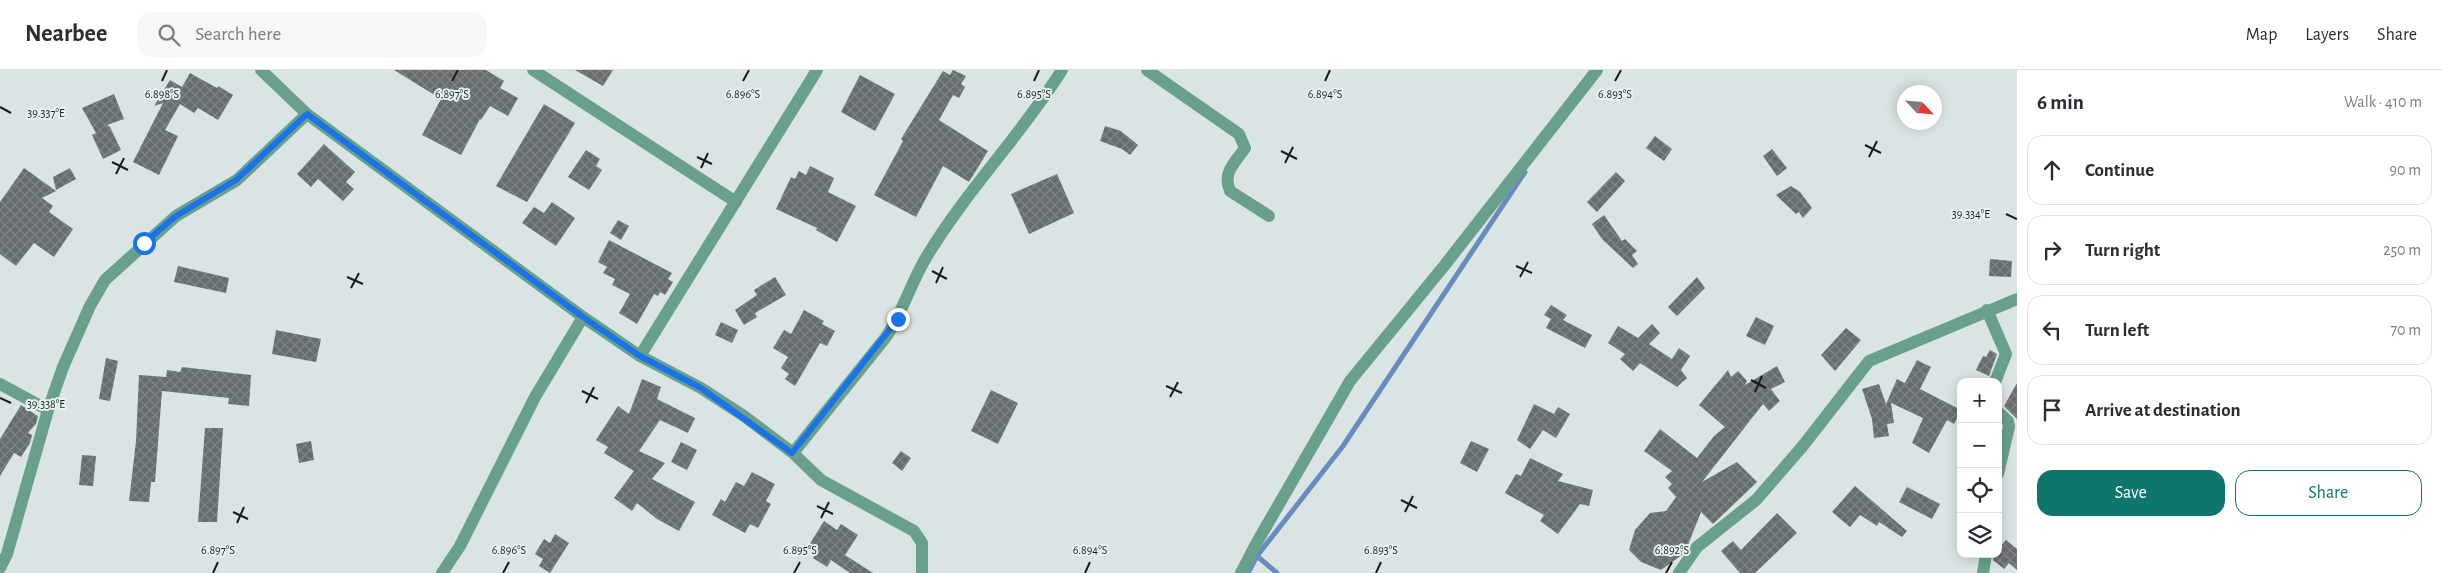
<!DOCTYPE html>
<meta charset="utf-8">
<style>
:root{--surface:#fff;--page:#f7f7f7;--text:#2b2b33;--muted:#7c7c81;--line:#e1e1e2;--accent:#0f766e}
body{margin:0;font-family:"Alegreya Sans",sans-serif;background:var(--page);color:var(--text)}
.controls{position:absolute;right:15px;bottom:15px;display:grid;overflow:hidden;border-radius:10px;box-shadow:0 2px 12px #0003}
.controls button{width:45px;height:45px;display:grid;place-items:center;padding:0;border:0;border-bottom:1px solid var(--line);background:var(--surface);color:var(--text);font:25px sans-serif}
.compass{position:absolute;left:1897px;top:15px;width:45px;height:45px;border-radius:50%;background:var(--surface);box-shadow:0 2px 12px #0003;rotate:116deg}
.stop{position:absolute;width:15px;height:15px;margin:-11px;border:4px solid #1a73e8;border-radius:50%;background:#fff}
.stop.end{background:#1a73e8;border-color:#fff;box-shadow:0 1px 5px #0008}
.list{margin:0;padding:0;list-style:none}
h2{display:flex;justify-content:space-between;align-items:center;height:65px;margin:0;padding:0 20px;font-size:21px}
h2 small{font-size:16px;font-weight:400;color:var(--muted)}
.list li{display:grid;grid-template-columns:32px 1fr auto;gap:15px;align-items:center;box-sizing:border-box;height:70px;margin:0 10px 10px;padding:0 10px;border:1px solid var(--line);border-radius:15px}
.list b{display:block;font-size:19px;white-space:nowrap}
.list em{font-size:16px;font-style:normal;color:var(--muted)}
.actions{display:flex;gap:10px;padding:15px 20px}
.actions a{flex:1;padding:11px 0;border:1px solid var(--accent);border-radius:15px;text-align:center;font-size:18px;color:var(--accent)}
.actions .main{background:var(--accent);color:#fff}
.icon{flex:none;width:28px;height:28px;fill:none;stroke:currentColor;stroke-width:2;stroke-linecap:round;stroke-linejoin:round}
.map{position:relative;flex:none;width:2017px;height:503px;overflow:hidden}
header{display:flex;align-items:center;gap:30px;box-sizing:border-box;height:70px;padding:0 25px;background:var(--surface);border-bottom:1px solid var(--line)}
header strong{font-size:24px}
nav{display:flex;gap:28px;margin-inline-start:auto;font-size:18px}
.search{width:350px;height:45px;background:var(--page);display:flex;align-items:center;gap:12px;box-sizing:border-box;padding:0 18px;border-radius:15px;color:var(--muted);font-size:19px}
main{display:flex}
aside{flex:1;background:var(--surface)}
.map>svg:first-child{display:block}
.lines{fill:none;stroke-linecap:round;stroke-linejoin:round}
.stream{stroke:#678cbe;stroke-width:5}
.building{fill:url(#building-cross-hatch)}
.minor{stroke:#69a08b;stroke-width:12}
.route{stroke:#1a73e8;stroke-width:6}
.ticks{fill:none;stroke:#191c1c;stroke-width:2}
.ticks-label{font-size:12px;text-anchor:middle;fill:#191c1c;stroke:#e8f2f2;stroke-width:4;stroke-linejoin:round;paint-order:stroke}
</style>
<header>
<strong>Nearbee</strong>
<div class="search"><svg class="icon" aria-label="search" viewBox="0 0 24 24"><circle cx="10" cy="10" r="6"/><path d="M15 15l6 6"/></svg>Search here</div>
<nav><a>Map</a><a>Layers</a><a>Share</a></nav>
</header>
<main>
<div class="map">
<svg width="2017" height="503" viewBox="0 0 2017 503">
<defs>
<pattern id="building-cross-hatch" width="8" height="8" patternUnits="userSpaceOnUse" patternTransform="scale(1.25)"><rect width="8" height="8" fill="#666d70"/><path d="M0 0l8 8M0 8l8-8" fill="none" stroke="#7f8486"/></pattern>
</defs>
<rect width="100%" height="100%" fill="#dbe4e4"/>
<g class="lines">
<path class="stream" d="M1257,486L1277,503
M1248,503L1257,486L1343,376L1525,102"/>
</g>
<path class="building" d="M394,0H486L504,11L500,18L518,28L508,46L490,36L481,50L480,49L461,85L422,65L441,29Z
M575,0H613L603,16Z
M953,0L966,6L961,14L965,17L959,28L953,25L939,50L988,81L969,112L943,96L916,147L874,125L903,71L901,69L943,1L950,5Z
M190,3L217,18L218,16L233,25L218,50L198,38L194,43L180,34L165,60L178,66L159,105L133,92L163,33L154,36L170,10L182,17Z
M860,5L895,24L875,61L841,42Z
M114,24L124,49L107,55L110,57L121,80L103,89L92,65L96,63L82,38Z
M544,34L575,53L527,132L496,116Z
M1105,56L1121,61L1138,75L1130,85L1122,79L1100,71Z
M1655,66L1672,79L1664,91L1646,78Z
M324,74L355,102L346,112L354,119L343,131L318,109L311,117L297,104Z
M1772,79L1787,98L1777,106L1763,86Z
M586,80L600,89L596,96L602,100L589,120L568,107Z
M810,96L834,108L828,122L856,136L837,172L816,160L817,158L776,139L791,107L795,109L799,101L806,105Z
M24,98L56,121L42,128L53,136L49,142L73,159L54,187L34,173L16,196L0,184V132Z
M70,98L76,109L56,120L53,107Z
M1616,102L1625,111L1597,142L1587,132Z
M1057,104L1074,143L1029,164L1011,124Z
M1791,116L1800,122L1812,138L1803,148L1799,142L1796,144L1776,125Z
M552,132L575,148L556,176L522,153L534,137L544,143Z
M1604,145L1622,171L1625,169L1637,181L1632,185L1638,194L1633,198L1602,169L1592,154Z
M618,150L629,156L621,170L610,163Z
M609,170L672,203L668,209L673,212L665,225L660,222L658,226L654,224L637,254L619,243L630,224L612,215L615,209L603,203L607,197L598,192Z
M1990,189L2012,191L2011,207L1989,206Z
M178,196L229,208L226,223L174,212Z
M775,207L786,225L755,243L757,247L744,255L735,240L757,225L754,220Z
M1697,207L1705,218L1677,246L1668,237Z
M1551,235L1567,245L1563,250L1592,265L1585,278L1546,258L1551,249L1544,245Z
M804,240L824,251L822,254L835,261L827,276L820,273L795,316L785,309L789,304L781,298L788,287L773,278L784,260L791,264Z
M1756,247L1774,256L1765,275L1746,266Z
M721,252L738,260L732,273L715,265Z
M1652,254L1660,263L1649,274L1672,289L1679,278L1690,286L1681,300L1687,308L1677,317L1640,293L1633,301L1620,289L1625,284L1608,273L1618,256L1638,268Z
M1846,258L1861,270L1835,301L1821,285Z
M276,260L321,269L316,292L272,284Z
M1990,280L1997,284L1989,306L1976,300L1983,286L1986,287Z
M106,288L118,291L110,331L99,329Z
M1917,290L1931,297L1920,319L1961,340L1954,354L1947,350L1929,383L1912,373L1923,348L1891,333L1894,353L1887,354L1889,366L1874,368L1872,349L1862,319L1879,314L1886,334L1897,309L1905,313Z
M1777,296L1785,312L1771,319L1780,331L1769,341L1763,334L1702,412L1737,392L1757,412L1713,454L1701,442L1688,475L1682,485L1661,500L1641,492L1629,480L1635,460L1650,443L1666,441L1676,427L1668,418L1672,414L1665,407L1672,401L1644,381L1660,359L1697,388L1714,366L1725,357L1699,335L1728,300L1731,307L1738,301L1747,311L1745,315Z
M182,297L251,305L249,336L228,334L229,328L162,321L155,412H151L149,432L129,431L136,371L139,305L166,307L167,300L180,302Z
M642,309L661,317L657,329L695,348L688,363L660,350L639,381L665,393L652,409L695,432L679,461L657,449L637,433L632,441L614,428L634,401L604,383L608,377L596,370L618,336L629,344Z
M2017,313V349L2004,336Z
M991,320L1018,333L998,374L971,361Z
M1534,334L1554,344L1558,337L1570,344L1556,368L1543,360L1530,379L1517,370Z
M21,335L38,346L36,354L28,363L32,365L30,373L21,387L14,383L0,406V369Z
M205,358H223L217,452H198Z
M311,371L314,390L299,393L296,374Z
M1471,371L1489,379L1477,402L1460,393Z
M681,372L697,380L687,400L671,392Z
M901,381L911,388L902,401L892,393Z
M82,385L96,386L93,416L79,415Z
M1530,388L1563,404L1558,411L1593,420L1589,436L1580,434L1558,464L1540,451L1544,445L1505,423L1516,404L1521,406Z
M752,402L775,414L766,431L771,434L758,458L750,454L745,463L712,445L721,429L725,432L736,412L744,416Z
M1855,416L1907,461L1902,467L1879,452L1877,456L1860,445L1850,457L1832,442Z
M1907,417L1940,434L1932,449L1899,432Z
M1777,443L1797,463L1755,503H1740L1721,481L1733,471L1741,480Z
M824,451L837,460L841,454L858,465L845,485L873,503H850L831,490L827,497L813,488L818,480L809,475Z
M555,464L569,473L550,503L539,496L543,489L535,484L544,469L550,473Z
M2006,470L2017,479V500L2009,493L2004,499L1993,490L1994,484H1998V479Z"/>
<g class="lines">
<path class="minor" d="M261,0L307,44L583,247L640,286L701,318L744,346L793,383L821,410L914,461L922,473V503
M533,0L736,132
M1147,0L1239,64L1245,78C1235,93 1222,102 1230,121L1269,146
M1987,240L2006,284L1995,312
M640,286L817,0
M0,314L48,340
M1998,342L2008,351L2009,357L1998,404
M793,383L886,267C903,242 911,212 927,186C967,120 1021,65 1062,0
M0,498L7,484L48,340L63,297L90,236L105,210L176,146L237,110L307,44
M442,503L460,476L535,327L583,247
M1241,503L1256,474L1350,311L1444,196L1597,0
M1679,503L1697,477L1756,430L1802,377L1869,291L2017,229
M1983,503L1986,484"/>
</g>
<g class="lines">
<path class="route" d="M144,173L176,146L236,110L307,44L583,247L640,286L701,318L792,383L898,249"/>
</g>
<path class="ticks" d="M162,11L167,0M452,11L458,0M743,11L749,0M1034,11L1039,0M1325,11L1330,0M1615,11L1621,0M0,37L11,43M1865,75L1881,83M1281,81L1297,89M697,87L712,94M1869,87L1877,71M112,92L128,100M1285,93L1293,77M701,98L708,83M116,104L124,88M2006,144L2017,149M1516,196L1532,203M932,201L947,209M347,207L363,214M1520,207L1528,192M936,213L943,197M351,218L359,203M1751,310L1766,318M1166,316L1182,323M582,321L598,329M1755,322L1762,306M1170,327L1178,312M0,328L11,333M586,333L594,317M1401,430L1417,438M817,436L833,444M233,442L248,449M1405,442L1413,426M821,448L829,432M237,453L244,437M213,503L218,492M503,503L509,492M794,503L800,492M1085,503L1090,492M1376,503L1381,492M1666,503L1672,492"/>
<g class="ticks-label">
<text x="162" y="28">6.898°S</text>
<text x="452" y="28">6.897°S</text>
<text x="743" y="28">6.896°S</text>
<text x="1034" y="28">6.895°S</text>
<text x="1325" y="28">6.894°S</text>
<text x="1615" y="28">6.893°S</text>
<text x="46" y="47">39.337°E</text>
<text x="1971" y="148">39.334°E</text>
<text x="46" y="338">39.338°E</text>
<text x="218" y="484">6.897°S</text>
<text x="509" y="484">6.896°S</text>
<text x="800" y="484">6.895°S</text>
<text x="1090" y="484">6.894°S</text>
<text x="1381" y="484">6.893°S</text>
<text x="1672" y="484">6.892°S</text>
</g>
</svg>
<div class="controls">
<button>+</button>
<button>−</button>
<button><svg class="icon" aria-label="locate" viewBox="0 0 24 24"><circle cx="12" cy="12" r="6"/><path d="M12 2v4M12 18v4M2 12h4M18 12h4"/></svg></button>
<button><svg class="icon" aria-label="layers" viewBox="0 0 24 24"><path d="M12 4l9 5-9 5-9-5zM3 14l9 5 9-5"/></svg></button>
</div>
<svg class="compass" viewBox="-18 -18 36 36"><path d="M0-13l5 13h-10z" fill="#e53935"/><path d="M0 13l5-13h-10z" fill="#7c7c81"/></svg>
<div class="stop" style="left:144px;top:173px"></div>
<div class="stop end" style="left:898px;top:249px"></div>
</div>
<aside>
<h2>6 min<small>Walk · 410 m</small></h2>
<ul class="list">
<li><svg class="icon" aria-label="ahead" viewBox="0 0 24 24"><path d="M12 20V5M6 11l6-6 6 6"/></svg><div><b>Continue</b></div><em>90 m</em></li>
<li><svg class="icon" aria-label="right" viewBox="0 0 24 24"><path d="M7 20v-9h11M14 6l5 5-5 5"/></svg><div><b>Turn right</b></div><em>250 m</em></li>
<li><svg class="icon" aria-label="left" viewBox="0 0 24 24"><path d="M17 20v-9H6M10 6l-5 5 5 5"/></svg><div><b>Turn left</b></div><em>70 m</em></li>
<li><svg class="icon" aria-label="arrive" viewBox="0 0 24 24"><path d="M6 21V4h12l-3 4 3 4H6"/></svg><div><b>Arrive at destination</b></div></li>
</ul>
<div class="actions"><a class="main">Save</a><a>Share</a></div>
</aside>
</main>
